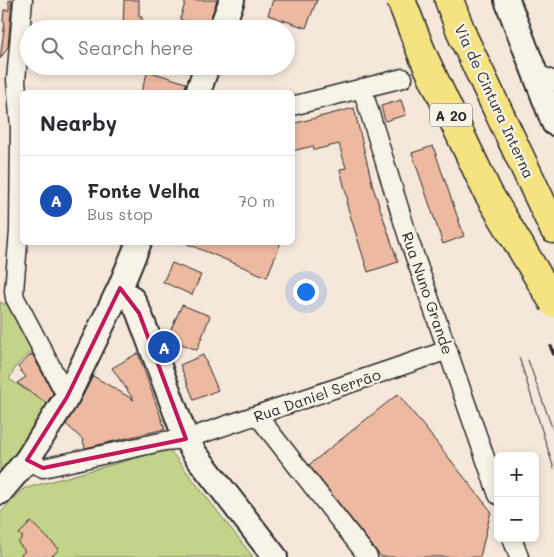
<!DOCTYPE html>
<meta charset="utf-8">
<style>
:root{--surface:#fff;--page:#f2f2f3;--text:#2b2b33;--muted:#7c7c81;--line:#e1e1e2;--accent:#db2777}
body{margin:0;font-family:Mali,sans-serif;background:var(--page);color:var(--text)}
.controls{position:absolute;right:15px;bottom:15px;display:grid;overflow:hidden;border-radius:8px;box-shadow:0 2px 8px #0003}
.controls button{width:45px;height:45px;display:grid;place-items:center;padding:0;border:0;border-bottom:1px solid var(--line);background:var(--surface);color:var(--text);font:25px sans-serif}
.you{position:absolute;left:305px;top:291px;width:18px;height:18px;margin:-12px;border:4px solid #fff;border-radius:50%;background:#1a73e8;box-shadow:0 0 0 8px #1a73e833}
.badge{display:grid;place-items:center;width:32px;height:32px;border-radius:50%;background:var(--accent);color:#fff;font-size:16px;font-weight:700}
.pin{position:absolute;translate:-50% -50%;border:2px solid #fff;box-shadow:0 1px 5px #0006}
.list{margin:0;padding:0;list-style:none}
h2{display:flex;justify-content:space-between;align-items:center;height:65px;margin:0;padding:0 20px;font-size:21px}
h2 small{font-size:16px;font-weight:400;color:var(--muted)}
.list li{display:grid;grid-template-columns:32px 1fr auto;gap:15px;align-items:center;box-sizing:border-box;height:90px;padding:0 20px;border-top:1px solid var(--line)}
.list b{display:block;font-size:19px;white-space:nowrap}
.list p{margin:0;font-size:16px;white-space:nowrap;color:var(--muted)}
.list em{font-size:16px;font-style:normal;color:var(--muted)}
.icon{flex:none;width:28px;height:28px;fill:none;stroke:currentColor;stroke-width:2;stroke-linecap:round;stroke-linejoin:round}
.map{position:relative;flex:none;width:554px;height:557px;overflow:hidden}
.search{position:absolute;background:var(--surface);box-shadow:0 2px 8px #0003;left:20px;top:20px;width:275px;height:55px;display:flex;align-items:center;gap:12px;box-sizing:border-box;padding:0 18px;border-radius:28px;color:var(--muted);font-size:19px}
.panel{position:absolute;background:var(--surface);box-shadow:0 2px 8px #0003;left:20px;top:90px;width:275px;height:155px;border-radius:8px}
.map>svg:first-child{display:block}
.green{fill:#c2d489;stroke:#76805a}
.building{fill:#eeb9a1;stroke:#2b2b2b}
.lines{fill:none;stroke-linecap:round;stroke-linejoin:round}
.street-casing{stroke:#2b2b2b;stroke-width:21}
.secondary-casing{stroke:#2b2b2b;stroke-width:28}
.highway-casing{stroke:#2b2b2b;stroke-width:31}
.street{stroke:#f7f3e8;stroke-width:18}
.secondary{stroke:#f7f3e8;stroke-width:24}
.highway{stroke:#f5e382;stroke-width:28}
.tram{stroke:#2b2b2b;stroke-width:1}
.rail{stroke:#2b2b2b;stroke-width:4}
.highway-bridge-casing{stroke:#2b2b2b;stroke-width:31;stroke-linecap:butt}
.highway-bridge{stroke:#f5e382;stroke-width:28}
.marked{fill:none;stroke:#c2185b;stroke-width:4;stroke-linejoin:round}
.labels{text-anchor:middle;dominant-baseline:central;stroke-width:4.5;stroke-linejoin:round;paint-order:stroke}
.shield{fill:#f7f3e8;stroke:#686764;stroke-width:1}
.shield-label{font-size:14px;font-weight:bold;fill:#2b2b2b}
.street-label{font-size:15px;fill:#2b2b2b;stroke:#f7f3e8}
</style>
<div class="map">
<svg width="554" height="557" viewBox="0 0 554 557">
<rect width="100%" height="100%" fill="#f5e7da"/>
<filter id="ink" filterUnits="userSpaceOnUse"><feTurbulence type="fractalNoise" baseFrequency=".02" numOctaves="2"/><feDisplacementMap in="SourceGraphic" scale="10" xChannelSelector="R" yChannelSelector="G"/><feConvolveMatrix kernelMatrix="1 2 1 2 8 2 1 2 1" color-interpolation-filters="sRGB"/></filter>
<g filter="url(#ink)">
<path class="green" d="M13,301L36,348L17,365L9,379L49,405L0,477V302L4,304Z
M169,449L253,557H0V513L23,489Z"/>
<path class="building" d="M9,0H12L8,47L0,59L5,22H3L4,10H9Z
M124,0H139V17H142V29H123Z
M186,0H217L207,29H184L187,22L180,19Z
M273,0H317L306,28L268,15Z
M148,71L186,83L185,92H141Z
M401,100L406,115L385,121L381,106Z
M354,108L373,187L398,262L368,272L346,202L348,201L340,169L346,168L339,144L314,150L313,146L292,151V124Z
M433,146L464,236L443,244L412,153Z
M183,242H281L267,277Z
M172,263L201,275L192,295L163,282Z
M182,305L210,316L197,350L167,338Z
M138,353L165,429L85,448L83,440L66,424L79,403L93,376L134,400L112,368Z
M32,354L53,393L47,403L17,383L26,377L18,367Z
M203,355L218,390L194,400L180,365Z
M398,394L491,511L480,557H381L309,465Z
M31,522L59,549L51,557H19L25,551L18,543L23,537L19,534Z"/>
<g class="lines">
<defs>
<path id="street" d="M23,0L16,80L20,128L19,231L14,291L15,298L67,397
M535,73L554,81
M362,88L408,237L498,495
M292,106L403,78
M257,415L368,557
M27,460L43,468L165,441L186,439L448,350
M512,538L519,557"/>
<path id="secondary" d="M507,0L554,123
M221,29L232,0
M198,92L207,66
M120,288L133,300L139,313L186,439L195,454L275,557
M0,492L27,460L67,397L120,288L139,242"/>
<path id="highway" d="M449,0L463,37L554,229"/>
</defs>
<use href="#street" class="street-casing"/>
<use href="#secondary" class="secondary-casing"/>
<use href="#highway" class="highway-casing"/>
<use href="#street" class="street"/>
<use href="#secondary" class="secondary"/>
<use href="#highway" class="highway"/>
<path class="tram" d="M519,357L554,469
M528,360L554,433"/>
<path class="rail" d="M551,347L554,354"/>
<defs>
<path id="highway-bridge" d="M401,0L423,56L488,193L554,303"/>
</defs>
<use href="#highway-bridge" class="highway-bridge-casing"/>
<use href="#highway-bridge" class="highway-bridge"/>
</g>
</g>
<path class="marked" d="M120,288L139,313L186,439L43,468L27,460L67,397Z"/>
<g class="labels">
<rect class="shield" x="430" y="103.5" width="42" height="23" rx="4"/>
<g class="shield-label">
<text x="451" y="115">A 20</text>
</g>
<g class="street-label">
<text transform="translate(495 101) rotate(65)">Via de Cintura Interna</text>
<text transform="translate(428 293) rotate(71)">Rua Nuno Grande</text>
<text transform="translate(317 395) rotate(-19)">Rua Daniel Serrão</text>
</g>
</g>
</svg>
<div class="controls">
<button>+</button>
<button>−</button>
</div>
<div class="you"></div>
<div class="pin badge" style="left:164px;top:347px;background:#1a4fb4">A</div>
<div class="search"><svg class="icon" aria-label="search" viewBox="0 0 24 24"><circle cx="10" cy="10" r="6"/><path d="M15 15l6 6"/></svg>Search here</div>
<section class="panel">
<h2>Nearby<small></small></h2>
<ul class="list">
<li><span class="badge" style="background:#1a4fb4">A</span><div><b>Fonte Velha</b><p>Bus stop</p></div><em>70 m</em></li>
</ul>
</section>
</div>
